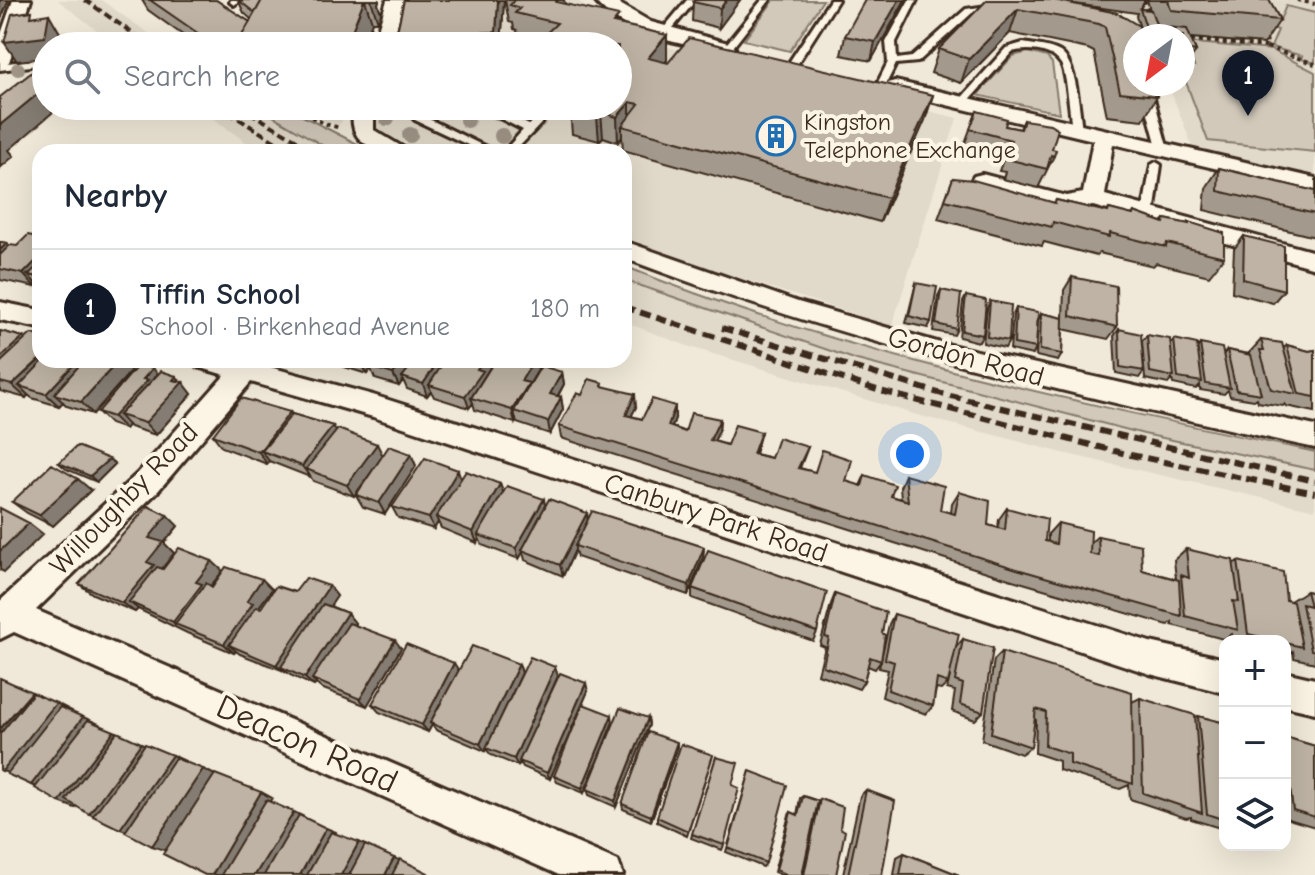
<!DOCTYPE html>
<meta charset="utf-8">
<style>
:root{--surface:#fff;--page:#f6f6f7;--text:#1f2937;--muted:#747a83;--line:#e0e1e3;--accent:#111827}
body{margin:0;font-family:"Comic Neue",sans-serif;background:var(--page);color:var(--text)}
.controls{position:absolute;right:24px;bottom:24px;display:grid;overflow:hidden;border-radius:16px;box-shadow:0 8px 32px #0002}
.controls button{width:72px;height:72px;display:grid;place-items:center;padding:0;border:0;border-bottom:2px solid var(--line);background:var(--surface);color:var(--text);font:40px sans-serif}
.compass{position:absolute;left:1123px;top:24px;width:72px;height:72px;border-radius:50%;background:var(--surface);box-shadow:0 8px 32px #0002;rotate:212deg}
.you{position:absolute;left:910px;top:454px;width:28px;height:28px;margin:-20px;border:6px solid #fff;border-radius:50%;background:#1a73e8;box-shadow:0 0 0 12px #1a73e833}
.badge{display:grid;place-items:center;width:52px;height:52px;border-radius:50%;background:var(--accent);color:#fff;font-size:26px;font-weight:700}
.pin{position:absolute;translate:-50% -66px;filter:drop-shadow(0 2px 4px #0008)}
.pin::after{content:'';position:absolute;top:42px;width:28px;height:24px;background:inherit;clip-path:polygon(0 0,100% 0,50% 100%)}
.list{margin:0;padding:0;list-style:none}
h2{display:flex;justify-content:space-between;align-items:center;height:104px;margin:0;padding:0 32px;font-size:34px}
h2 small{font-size:26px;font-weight:400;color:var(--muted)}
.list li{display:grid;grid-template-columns:52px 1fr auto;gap:24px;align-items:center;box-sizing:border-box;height:120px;padding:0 32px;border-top:2px solid var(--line)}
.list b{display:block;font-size:30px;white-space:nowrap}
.list p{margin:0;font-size:26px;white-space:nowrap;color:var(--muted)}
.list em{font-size:26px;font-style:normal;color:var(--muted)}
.icon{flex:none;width:44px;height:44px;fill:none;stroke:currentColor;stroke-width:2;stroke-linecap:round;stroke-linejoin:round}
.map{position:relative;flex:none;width:1315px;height:875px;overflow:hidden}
.search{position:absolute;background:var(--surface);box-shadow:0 8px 32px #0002;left:32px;top:32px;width:600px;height:88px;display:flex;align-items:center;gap:20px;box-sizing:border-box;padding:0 28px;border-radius:44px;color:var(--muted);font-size:30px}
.panel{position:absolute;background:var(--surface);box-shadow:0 8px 32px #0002;left:32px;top:144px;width:600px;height:224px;border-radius:24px}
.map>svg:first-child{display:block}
.built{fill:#e1d9c9}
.green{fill:#d2c9ba;stroke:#867a6c;stroke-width:2}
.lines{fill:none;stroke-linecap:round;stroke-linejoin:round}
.lane-casing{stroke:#3b2a1e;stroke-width:6}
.street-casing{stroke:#3b2a1e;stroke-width:6}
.path{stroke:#3b2a1e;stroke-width:4;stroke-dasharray:4 4;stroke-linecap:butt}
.lane{fill:#fcf5e5;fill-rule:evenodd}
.street{fill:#fcf5e5;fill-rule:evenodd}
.rail-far1{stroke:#3b2a1e;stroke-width:4;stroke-dasharray:8 4;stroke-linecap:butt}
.rail{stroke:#3b2a1e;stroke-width:6;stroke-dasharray:11 6;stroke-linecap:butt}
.tree{fill:#a19688}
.wall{fill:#a39a8d;stroke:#3b2a1e;stroke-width:2}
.shaded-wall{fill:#857d73;stroke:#3b2a1e;stroke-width:2}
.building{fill:#beb3a4;stroke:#3b2a1e;stroke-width:2}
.labels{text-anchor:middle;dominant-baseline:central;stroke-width:8;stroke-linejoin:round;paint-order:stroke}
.far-poi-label{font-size:24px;fill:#3b2a1e;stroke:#fcf5e5;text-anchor:start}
.street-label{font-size:28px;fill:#3b2a1e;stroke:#fcf5e5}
.near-street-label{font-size:34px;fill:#3b2a1e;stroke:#fcf5e5}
</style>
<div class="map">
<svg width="1315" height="875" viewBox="0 0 1315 875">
<rect width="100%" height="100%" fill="#f0e9d9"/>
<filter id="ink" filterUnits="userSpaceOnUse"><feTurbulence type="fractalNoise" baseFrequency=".0125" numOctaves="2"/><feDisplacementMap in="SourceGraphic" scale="16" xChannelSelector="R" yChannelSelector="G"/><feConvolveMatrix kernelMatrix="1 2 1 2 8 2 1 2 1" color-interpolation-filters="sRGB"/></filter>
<g filter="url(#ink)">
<path class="built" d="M58,0H101L167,46H117Z
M405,0H577L602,21L660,45L957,118L892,326L668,255L624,237V152H424L377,131L370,123L372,106H618V46H391Z
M1045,0H1315V177L1193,148L1168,84H1183V36H1142L1134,14Z
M195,106H255L334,152H260Z
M293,106H351L340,124L322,122Z
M624,280L857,360L1144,434L1315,470V510L1067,454L917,415L690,347L624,322Z"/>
<path class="green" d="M774,0H823L790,51L744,40Z
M1286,6L1315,13V63L1301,59L1302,56L1271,47L1278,30L1270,27L1273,20L1279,22Z
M1185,42L1272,50L1315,72V152L1208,141L1183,74V66H1194Z
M1028,52L1047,57L1052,63L1059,113L977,95L1013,56Z
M256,106L287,108L373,152H334Z
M624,266C845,356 1083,403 1315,452V470L1144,434L857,360L624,280Z"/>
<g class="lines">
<defs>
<path id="lane" d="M231,0H240L234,5L230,2Z
M687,0H696L668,34H662V30Z
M762,0H770L730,51H724V47Z
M830,0H838L796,66H790L788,64Z
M909,0H917L896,42L897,59L912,57L966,9L994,5L998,8L972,13L918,62L896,64L885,86H879L877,84L888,62L886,42Z
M1023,43C1035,45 1049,46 1060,52C1077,63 1079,109 1082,129L1081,131L1072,129C1070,116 1067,73 1061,64C1052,49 1026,48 1012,52L965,105L957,103L1006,48Z
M46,58V64L0,70V64Z
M1140,84H1150L1168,150L1167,152H1159L1158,150Z
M403,106H413L423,116L496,152H483L415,120Z
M476,106H489L529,125L547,106H558L514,152H503L523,130Z
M1156,162L1161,165L1154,215L1148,219L1142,215L1151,165Z"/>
<path id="street" d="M13,0H31L9,62L0,68V37Z
M387,0H405L391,46H373Z
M594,0H613L651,22L732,44L735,48L726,54C683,43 624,37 594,0Z
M895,81L1315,178V192L1113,144L1105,195L1315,252V268L1093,206L1066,210L974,186L971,181L974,176L982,174L1066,196L1083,193L1093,140L888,91L885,87L888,83Z
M354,106H374V130L411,152C379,152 345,148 354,106Z
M624,241L798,302L937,342L1315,426V448C1080,397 849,344 624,258Z
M0,302L40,310V328L0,320Z
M194,360H244L373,395L1150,642L1225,659V693L1150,674L373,417L251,382L158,491L36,610L618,861L623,875H559L14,632L0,639V601L138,473L225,375L198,367Z
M1285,672L1315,679V713L1285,706Z"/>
</defs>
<use href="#lane" class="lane-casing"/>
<use href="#street" class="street-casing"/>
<path class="path" d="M1144,0L1150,16
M1297,0L1315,4
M1183,39L1267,47L1266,36
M1267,47L1315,64
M162,106L176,115H184
M290,106L325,124L341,128"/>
<use href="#lane" class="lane"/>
<use href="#street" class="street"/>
<path class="rail-far1" d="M85,0L151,46
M218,106L292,152
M239,106L317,152"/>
<path class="rail" d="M624,307L880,391L1126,454L1315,493
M722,328L942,394L1315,481"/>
</g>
<g class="tree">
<circle cx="18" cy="69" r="7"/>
<circle cx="387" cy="118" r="8"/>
<circle cx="467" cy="120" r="8"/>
<circle cx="410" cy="135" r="8"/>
<circle cx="502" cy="136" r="8"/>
</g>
<path class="wall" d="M142,0H216L250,22L251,19L244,13L238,0H379L378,4L381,13L378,22H372L363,46H198L148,10Z
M404,0H504L501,46H399L396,36Z
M505,0H564L565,4L619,24L667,35V60L664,62L933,95L925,120L880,222L623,150L622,137L618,142L603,137L599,141L572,134L570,109L618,106V46H535V44L537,42L518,37L517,30L514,29L513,23L509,22Z
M740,0L719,28L692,21L693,2Z
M905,0L871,61L841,55L845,36Z
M987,0H1145L1140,9L1150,10L1147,0H1269L1280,20L1264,44L1190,38L1196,51L1188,64L1183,63V36H1149V35L1142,34L1136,16L1137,13L1068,3L1117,13L1157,96L1143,120L1107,116L1094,52L1088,49L1010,33L961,83L931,73L939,49Z
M977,111L1005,126L1020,129L1024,120L1052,149L1054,156L1038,188L1003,179L1005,172L999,171L1003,160L963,148Z
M1219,168L1315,191V237L1204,210L1206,188Z
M953,178L1054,203L1056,200L1107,212L1109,209L1132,215L1134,212L1162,222L1165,219L1187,224L1189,222L1224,257L1209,276L1156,263L1153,266L1099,253L1097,256L1044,242L1042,246L938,219Z
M1244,236L1284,290L1273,303L1232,292L1234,249Z
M40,238V288L37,285L35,287L0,280V242L7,243L9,246H17Z
M1072,277L1117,327L1108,339L1063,329L1062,354L1058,361L1036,356L1038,320L1041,313L1063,318L1064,290Z
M916,283L931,322L928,328L906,323Z
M941,290L957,329L954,335L933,331L938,296Z
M966,296L983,335L979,342L959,337L963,302Z
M990,301L1009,341L1005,348L983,343L987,308Z
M1016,308L1036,348L1033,355L1010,350L1013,315Z
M1119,329L1144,371L1139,378L1116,373L1114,336Z
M0,331L23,337L26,339L131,371L93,414L67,406L63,402L59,406L32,398L28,395L26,398L0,391Z
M1147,335L1171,344L1174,339L1198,347L1200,344L1223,355L1227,350L1250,354L1249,353L1261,340L1283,349L1287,345L1309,351L1315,350V412L1286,406L1285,404L1283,406L1258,402L1257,398L1254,400L1230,396L1228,390L1224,394L1200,390V385L1196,389L1173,384L1172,379L1168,384L1145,379L1142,341Z
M322,360H536L538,370L529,386L562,372L564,384L558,396L561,397L563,409L550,434L517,423L516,420L515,423L475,410L473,403L469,408L434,397L431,391L427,396L407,389L403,380L399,386L375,379L371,369L367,374Z
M158,374L180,381L192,394L156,435L130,427L128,425L125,429L110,424L98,412Z
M603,386L636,407L631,416L642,419L675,418L672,427L685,432L720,419L719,431L714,441L727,445L761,432L755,454L771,458L808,447L800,468L860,486L865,475L891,496L901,499L900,487L905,475L940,510L951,513L952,503L959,492L988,525L998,528L999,519L1007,508L1045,541L1048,542V534L1058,523L1090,543L1098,536L1142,570L1176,579L1174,560L1186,549L1233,564L1238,561L1286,600L1290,601L1306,591L1315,593V663L1294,658L1293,651L1285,655V641H1233L1232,634L1223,639L1172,625V622L1168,625L1009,579L561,438L559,426L582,395Z
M290,412L292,414L333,426L336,431L383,455L411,454L416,466L385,514L363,507L356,495L377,465L354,496L313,481L310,476V477L269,461L267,464L222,447L213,435Z
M109,459L115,464L97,482L66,469L59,463Z
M461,479L500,484L503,492L545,506L587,513L588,520L704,547L703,557L688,595L577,557L575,550L563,576L525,560L523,552L519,559L482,545L479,538L477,543L441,528L438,522L434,529L398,518L392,507Z
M91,490L53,526L27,513L12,502Z
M178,526L164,543L174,553L162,569L223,571L211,586L272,589L259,607L261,608L295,592L329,586L337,596L330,606L347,613L355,623L354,625L401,648L367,706L321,688L316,684L314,686L290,675L287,672L240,654L236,651L234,653L187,633L138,609L135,612L93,594L79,584Z
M692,588L817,632L813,641L692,598Z
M835,594L882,633L881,661L875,669L868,666L864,681L859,689L818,674L825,647L820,645L831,604Z
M894,614L957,646L963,639L983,712L975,720L952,711L955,691L947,689L950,676L948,683L941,690L936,689L933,706L926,714L882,697L888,670L879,668L889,624Z
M1002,652L1132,702L1140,698L1195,717L1198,716L1225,723V828L1223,829L1191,819V817L1186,818L1130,799L1129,785L1120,789L1059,770V761L1035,753L1036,720L1034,719L1031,747L1021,754L982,740L994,660Z
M519,664L522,673L555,667L558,676L588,691L550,779L523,767L520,762L518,766L491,755L486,749L485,751L436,730L432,725L428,732L379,712L372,704L458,671Z
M648,718L649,725L616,807L589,795L587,789Z
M613,722L584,793L557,782L554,776Z
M1285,737L1315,746V827L1285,818Z
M677,749L651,821L623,809L622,804Z
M713,755L687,836L657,822V817Z
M716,757L732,785L724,845L722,850L691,838Z
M750,771L766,863L763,867L726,852Z
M866,790L882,875H843L860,796Z
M803,796L818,801L820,799L840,828L836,875H781L774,872L789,815L791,812L797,815L800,798Z
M904,853L959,875H894L897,857Z"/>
<path class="shaded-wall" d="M0,0H9L0,21Z
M364,0H365L372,22L363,46H350L348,41Z
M371,0H379L378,4L381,13L378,22Z
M498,0H504L501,46H498L496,32Z
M727,0H740L719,28L720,8Z
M899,0H905L871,61L875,42Z
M1018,9L1010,33L961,83L969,59Z
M49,14L60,33L58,46H46V58L17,61L4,42Z
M667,35V60L648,83V58Z
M46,87V106H60L9,150L14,156L0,168V125Z
M933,95L925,120L880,222L888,198Z
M630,102V126H622V137L618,142L617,117Z
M601,112L603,137L599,141L597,117Z
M7,243L19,257L0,269V250Z
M40,257V277L28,275L37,285L35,287L23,274Z
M23,337L35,350L0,382V358Z
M40,360H64L19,386L28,395L26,398L12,385Z
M78,360H96L54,394L63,402L59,406L46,394Z
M119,360H122L131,371L93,414L81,402Z
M360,360H378L370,367L371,369L367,374Z
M404,360H418L411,366L405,364L408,373L402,377L403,380L399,386L393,374Z
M439,360H452L429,385L431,391L427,396L423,384Z
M483,360L494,361L471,398L473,403L469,408L465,396L477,369Z
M534,360H536L538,370L529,385L531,395L514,411L516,420L515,423L512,410L521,381Z
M153,368L163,381L119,415L128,425L125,429L113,417Z
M562,372L564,384L552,406L550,394Z
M176,376L182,383L183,382L192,394L156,435L145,423Z
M635,394L636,407L626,427V415Z
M561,397L563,409L550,434L548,422Z
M675,406V418L668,438V426Z
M290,412L298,425L262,451L269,461L267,464L259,452Z
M720,419L719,431L709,452L710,440Z
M333,426L340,438L306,469L310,477L302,466Z
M377,444L383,456L354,496L347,485Z
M411,454L416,466L385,514L379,503Z
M109,459L115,464L97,482L90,476Z
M458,470L462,481L436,517L438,522L434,529L429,518Z
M78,479L91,490L53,526L39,515Z
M500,484L504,495L478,535L479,538L477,543L473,532Z
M544,499L546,510L522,550L523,552L519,559L516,548Z
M587,513L588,524L575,546V550L563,576L560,565Z
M167,515L178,526L164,543L174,553L160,571L129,602L138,609L135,612L122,603L147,562L149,538Z
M29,523L43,534L4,572L0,570V551Z
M704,547L703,557L688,595L689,585Z
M212,561L223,571L208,589L175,624L173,622L196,582Z
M262,579L272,589L258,608L229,645L236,651L234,653L224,644L247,601Z
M329,586L337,596L288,670L281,667L286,673L276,665Z
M347,613L355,623L317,682L312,679L316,684L314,686L305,678Z
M395,640L401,648L367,706L360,699Z
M454,663L459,671L430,723L432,725L428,732L422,725Z
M519,664L522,673L485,751L480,744Z
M555,667L558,676L518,766L514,759Z
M586,683L588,691L550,779L547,773Z
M32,692L48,700L0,757V729Z
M56,703L72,711L20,777L2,771Z
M612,715L613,722L584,793L582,788Z
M83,717L99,724L49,791L31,785Z
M648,718L649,725L616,807L615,801Z
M114,731L128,738L75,808L59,802Z
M677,742V749L651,821V816Z
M141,743L155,750L105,819L89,814Z
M172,755L185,761L136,834L120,829Z
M203,769L215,775L167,851L152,846Z
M261,792L272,798L227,875H212Z
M294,812L304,817L269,875H255Z
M326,828L336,832L312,875H300Z
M359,842L367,846L352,875H341Z
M394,858L402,861L394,875H385Z"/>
<path class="building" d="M150,0H216L250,22L236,45H215Z
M238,0H262L256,11L254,12Z
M262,0H364L348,41H353L351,46H236Z
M404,0H498L496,32L396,36Z
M515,0H558L556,2L619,16L613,23L667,35L648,58L668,63L689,38L933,95L888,198L622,126L639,104L630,102L617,117L601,112L597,117L570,109L572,106H618V46H543L535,44L557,23L515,13L520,8L510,5Z
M694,0H727L720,8L693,2Z
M865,0H899L875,42L845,36Z
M987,0H1054L1117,13L1139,26L1142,36H1135V84H1154L1157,96L1120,92L1105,27L1099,24L1018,9L969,59L939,49Z
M1168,0H1269L1280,20L1171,10Z
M1140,9L1151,10L1157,27L1154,26L1153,28L1146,27Z
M32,11L31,17L49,14L45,37L4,42L12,14Z
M1154,26L1187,29L1196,51L1183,49V36H1157Z
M45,62H46V87L0,125V97Z
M977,111L1007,119L1005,126L1021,129L1024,120L1050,124L1058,129L1052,149L1056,150L1054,156L1051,155L1047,169L1011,160L1013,153L1007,151L1011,140L970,129Z
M1219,168L1315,191V214L1218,191Z
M953,178L973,180L1055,203L1056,200L1108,212L1109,209L1133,215L1134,212L1164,223L1165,219L1189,224V222L1224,233V257L1167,243L1166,247L1110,233L1109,237L1053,222L1052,227L945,200Z
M28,235L40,238V249L38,250L40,251V257L23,274L0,269V255L10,245L17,246Z
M1244,236L1284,246V290L1243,279Z
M0,242L7,243L0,250Z
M40,264V277L28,275Z
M1072,277L1116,286L1117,327L1070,316Z
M916,283L937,287L931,322L909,316Z
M941,290L961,294L957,329L936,324Z
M966,296L986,300L983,335L962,331Z
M990,301L1011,305L1009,341L987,337Z
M1016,308L1038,312L1036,348L1014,344Z
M1041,313L1063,318L1062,354L1040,350Z
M1119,329L1141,334L1144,371L1120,367Z
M0,331L23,337L0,358Z
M31,334L40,336V359L12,385L0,382V363Z
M1147,335L1170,339L1174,377L1150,372Z
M1174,339L1197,344L1202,382L1178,378Z
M1261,340L1282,343L1296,394L1271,389L1260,350H1264Z
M1200,344L1222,348L1230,388L1206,384Z
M1287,345L1309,351L1315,350V397L1299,394Z
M1227,350L1251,355L1261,394L1236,390Z
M44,360H78L46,394L19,386Z
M84,360H119L81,402L54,394Z
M375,360H404L393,374L370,367Z
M407,360H439L423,384L402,377L411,366L405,364Z
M445,360L450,361L452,360H483L477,369L483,371L465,396L429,385Z
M495,360H534L521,381L529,383L512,410L471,398Z
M139,364L153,368L143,379L148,380L113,417L98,412Z
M541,366L562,372L550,394L561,397L548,422L514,411Z
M161,371L176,376L173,380L183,382L145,423L119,415Z
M589,379L603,383L602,386L635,394L626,415L642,419L652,399L675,406L668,426L685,432L691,413L720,419L710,440L727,445L735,425L761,432L753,454L771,458L778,438L808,447L798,468L815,472L822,450L852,460L846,481L862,486L865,475L895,485L891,496L908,501L905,475L944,486L940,510L955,514L959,492L990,501L988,525L1005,530L1007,508L1047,519L1045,541L1056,544L1058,523L1091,531L1090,554L1099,556L1098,536L1141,545L1142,570L1179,580L1181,616L1017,569L559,426L577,393L582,395Z
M241,398L290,412L259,452L213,435Z
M292,414L333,426L302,466L262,451Z
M338,429L377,444L347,485L306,469Z
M77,446L109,459L90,476L59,463Z
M389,446L411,454L379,503L356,495Z
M425,458L458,470L429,518L392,507Z
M52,464L78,479L39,515L12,502Z
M466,471L500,484L473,532L436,517Z
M507,486L544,499L516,548L478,535Z
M549,499L587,513L560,565L522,550Z
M148,506L167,515L149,538L163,542L147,562L154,565L122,603L79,584Z
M0,508L29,523L0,551Z
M592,511L704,547L689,585L575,546Z
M179,548L212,561L196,582L202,584L173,622L129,602L157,567L163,569Z
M1186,549L1233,560L1239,602L1233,601L1238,630L1185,616L1181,575L1189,578Z
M708,550L827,592L817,632L692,588Z
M1238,561L1283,572L1286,600L1293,602L1302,647L1285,643V641H1278L1248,634Z
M226,567L262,579L247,601L253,603L224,644L175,624L206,583L212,587Z
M306,578L329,586L276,665L229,645L256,607L261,608L276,586L295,592Z
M1306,591L1315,593V651L1311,650L1302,604L1310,606Z
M835,594L886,612L882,633L885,635L881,661L870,657L864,681L823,666L829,638L825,637Z
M323,604L347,613L305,678L281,667Z
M894,614L959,634L948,683L937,679L933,706L888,690L894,662L885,659Z
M349,623L395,640L360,699L312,679Z
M963,639L993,648L983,712L960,704L963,684L955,681Z
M406,644L454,663L422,725L372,704Z
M472,646L519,664L480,744L430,723Z
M1002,652L1132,692L1133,784L1070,764V754L1045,746L1046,712L1036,709L1031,747L991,733Z
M530,657L555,667L514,759L486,748Z
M560,673L586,683L547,773L519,761Z
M0,678L32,692L0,729Z
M33,693L56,703L2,771L0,770V734Z
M1140,698L1195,715L1202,813L1143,793Z
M583,704L612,715L582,788L554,776Z
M60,707L83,717L31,785L7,774Z
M620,708L648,718L615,801L587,789Z
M1198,716L1225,723V820L1207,814Z
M88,720L114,731L59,802L35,788Z
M117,732L141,743L89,814L66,800Z
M648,732L677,742L651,816L622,804Z
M1285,737L1315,746V817L1293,810L1285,751Z
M145,744L172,755L120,829L93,816Z
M681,744L713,755L688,831L657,817Z
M716,757L738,763L732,785L739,788L724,845L692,834Z
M175,758L203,769L152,846L125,832Z
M750,771L787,785L766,863L728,848Z
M215,774L261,792L212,875H205L163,854Z
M866,790L895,801L882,875H848Z
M803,796L818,801L802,875H787L776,870L791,812L798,815Z
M820,799L843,807L840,828L845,831L836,875H804Z
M266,800L294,812L255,875H221Z
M299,815L326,828L300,875H264Z
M331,832L359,842L341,875H307Z
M365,845L394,858L385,875H349Z
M904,853L959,875H900Z
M400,859L428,873L427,875H392Z"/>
</g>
<defs>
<symbol id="building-ring" viewBox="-11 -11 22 22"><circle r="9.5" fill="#fcf5e5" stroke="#1f6fb2" stroke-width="1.5"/><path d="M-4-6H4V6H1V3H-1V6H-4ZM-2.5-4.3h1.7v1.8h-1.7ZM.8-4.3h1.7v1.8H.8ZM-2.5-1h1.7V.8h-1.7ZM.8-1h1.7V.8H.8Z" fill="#1f6fb2"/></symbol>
</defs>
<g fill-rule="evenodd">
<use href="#building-ring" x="754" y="114" width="44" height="44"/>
</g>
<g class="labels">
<g class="far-poi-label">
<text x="804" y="122">Kingston<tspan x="804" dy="28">Telephone Exchange</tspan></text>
</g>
<g class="street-label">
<text transform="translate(966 357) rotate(15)">Gordon Road</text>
<text transform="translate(124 499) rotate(-46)">Willoughby Road</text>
<text transform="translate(716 518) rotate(18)">Canbury Park Road</text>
</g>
<g class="near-street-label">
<text transform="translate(307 744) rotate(24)">Deacon Road</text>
</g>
</g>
</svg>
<div class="controls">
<button>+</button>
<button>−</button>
<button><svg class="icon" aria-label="layers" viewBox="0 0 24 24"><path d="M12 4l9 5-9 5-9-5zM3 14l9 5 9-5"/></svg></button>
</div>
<svg class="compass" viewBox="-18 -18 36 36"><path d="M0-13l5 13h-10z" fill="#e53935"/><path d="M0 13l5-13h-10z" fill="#747a83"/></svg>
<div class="you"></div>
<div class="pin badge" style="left:1248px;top:116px">1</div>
<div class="search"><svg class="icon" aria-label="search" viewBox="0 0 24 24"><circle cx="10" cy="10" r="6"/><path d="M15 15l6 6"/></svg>Search here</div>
<section class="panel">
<h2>Nearby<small></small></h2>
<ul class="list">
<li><span class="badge">1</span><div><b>Tiffin School</b><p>School · Birkenhead Avenue</p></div><em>180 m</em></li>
</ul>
</section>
</div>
